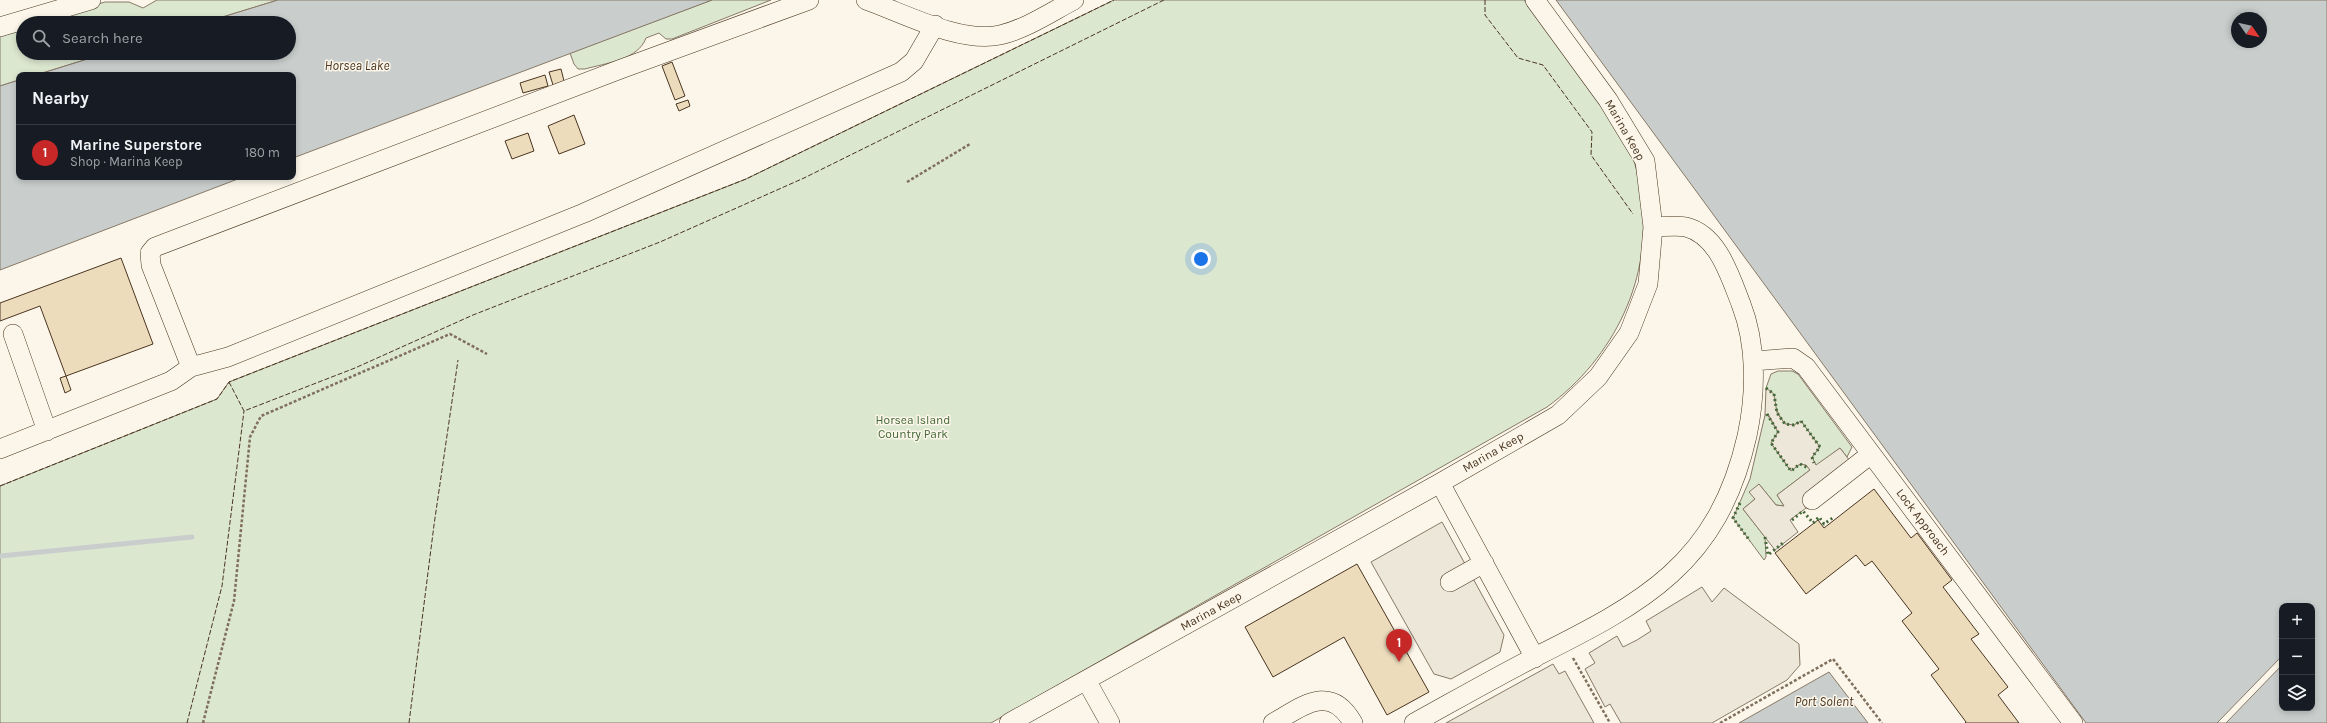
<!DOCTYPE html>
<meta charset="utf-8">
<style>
:root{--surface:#171b24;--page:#20242c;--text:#f1f3f6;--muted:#9ea1a6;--line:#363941;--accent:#c62828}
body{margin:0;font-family:Karla,sans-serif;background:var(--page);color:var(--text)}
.controls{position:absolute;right:12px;bottom:12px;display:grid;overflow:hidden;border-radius:8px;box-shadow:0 2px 6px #0003}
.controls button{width:36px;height:36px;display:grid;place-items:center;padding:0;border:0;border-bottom:1px solid var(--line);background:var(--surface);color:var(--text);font:20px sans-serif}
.compass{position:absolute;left:2231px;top:12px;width:36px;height:36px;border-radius:50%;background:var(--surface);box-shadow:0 2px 6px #0003;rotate:124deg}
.you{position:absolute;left:1201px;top:259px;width:14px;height:14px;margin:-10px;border:3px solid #fff;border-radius:50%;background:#1a73e8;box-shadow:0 0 0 6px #1a73e833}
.badge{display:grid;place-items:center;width:26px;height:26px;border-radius:50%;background:var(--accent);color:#fff;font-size:13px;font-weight:700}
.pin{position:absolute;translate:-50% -33px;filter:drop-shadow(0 1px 2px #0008)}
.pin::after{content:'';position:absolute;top:21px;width:14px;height:12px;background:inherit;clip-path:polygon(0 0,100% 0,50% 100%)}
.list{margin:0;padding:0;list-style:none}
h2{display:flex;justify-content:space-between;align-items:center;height:52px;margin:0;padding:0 16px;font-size:17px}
h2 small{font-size:13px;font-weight:400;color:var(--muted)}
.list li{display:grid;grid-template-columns:26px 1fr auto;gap:12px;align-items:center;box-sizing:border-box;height:56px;padding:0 16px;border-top:1px solid var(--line)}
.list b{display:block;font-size:15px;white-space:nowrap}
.list p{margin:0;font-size:13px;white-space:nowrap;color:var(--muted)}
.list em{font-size:13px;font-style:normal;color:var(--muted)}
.icon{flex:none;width:22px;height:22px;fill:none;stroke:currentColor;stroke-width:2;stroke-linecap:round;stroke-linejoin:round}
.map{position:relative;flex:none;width:2327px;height:723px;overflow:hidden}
.search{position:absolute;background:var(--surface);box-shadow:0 2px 6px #0003;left:16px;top:16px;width:280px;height:44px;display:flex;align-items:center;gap:10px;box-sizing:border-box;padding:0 14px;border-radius:22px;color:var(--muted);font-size:15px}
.panel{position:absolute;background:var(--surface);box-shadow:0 2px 6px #0003;left:16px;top:72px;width:280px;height:108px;border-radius:8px}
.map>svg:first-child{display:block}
.green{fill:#dce7d0;stroke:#887966}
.parking{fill:#ede7d9;stroke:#887966}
.water{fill:#c9cecd;stroke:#887966;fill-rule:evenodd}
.pier{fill:#fbf6e9;stroke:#887966}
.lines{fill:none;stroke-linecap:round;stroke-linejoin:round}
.stream{stroke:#c9cecd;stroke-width:5}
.building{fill:#ecdcbc;stroke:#4a3520}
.minor-casing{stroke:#4a3520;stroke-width:20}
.path{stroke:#7f6f5c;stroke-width:2.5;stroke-dasharray:3 2;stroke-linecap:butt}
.minor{stroke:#fbf6e9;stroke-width:19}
.hedge{stroke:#436837;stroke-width:3;stroke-dasharray:2 3;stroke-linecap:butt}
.fence{stroke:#4a3520;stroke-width:1;stroke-dasharray:5 2;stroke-linecap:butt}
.labels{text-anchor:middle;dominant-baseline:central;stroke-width:3;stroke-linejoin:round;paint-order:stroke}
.street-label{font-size:12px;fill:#4a3520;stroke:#fbf6e9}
.park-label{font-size:12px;fill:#436837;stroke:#fbf6e9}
.water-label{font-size:13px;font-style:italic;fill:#4a3520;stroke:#fbf6e9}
</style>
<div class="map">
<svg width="2327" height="723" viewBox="0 0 2327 723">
<rect width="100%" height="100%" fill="#fbf6e9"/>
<path class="green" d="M157,0H278L203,23H34L105,2H129L143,8Z
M712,0H771L672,39H666L659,33L646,38C638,60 606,63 585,69H578L574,64L570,53Z
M1114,0H1524C1562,49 1605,96 1631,153C1637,166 1638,181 1641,194C1654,277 1614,358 1547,407L991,723H0V486L217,399L229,382L746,179Z
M23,26V53H107L36,75H19V80L0,86V33Z
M1778,371H1792L1798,374L1852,447L1847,457L1840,448L1816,466L1812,457L1820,447L1801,421L1794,425L1785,424C1776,412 1774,401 1766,388L1771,374Z
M1767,414L1778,432L1771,443L1790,470L1800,464L1806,465L1810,470L1777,495L1784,506L1776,505L1759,484L1755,499L1743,509L1765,537L1766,557L1764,560L1733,518L1750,479L1765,415Z"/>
<path class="parking" d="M1766,388L1774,394L1777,413L1785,424L1794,425L1801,421L1820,447L1812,457L1816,465L1840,448L1857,470L1790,520L1798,532L1775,550L1743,509L1755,499L1749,492L1759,484L1776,505L1784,506L1777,495L1810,470L1806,465L1800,464L1791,471L1771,443L1778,432L1768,414L1765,415Z
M1442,522L1504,635L1500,652L1451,679L1434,674L1371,562Z
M1702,587L1712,602L1724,588L1799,644L1800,665L1787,680L1712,723H1621L1610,704L1605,707L1585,669L1595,663L1589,653L1617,636L1623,647L1637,640L1651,631L1646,621Z
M1553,664L1559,674L1565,671L1594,723H1446Z"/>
<path class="water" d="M278,0H712L293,158V75H36L107,53H289V23H203Z
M1556,0H2327V723H2086ZM2237,18H2261V42H2237ZM2282,606H2312V708H2282Z
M19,80V177H243L0,270V86Z
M1829,672L1868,723H1739Z"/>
<path class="pier" d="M2282,656V665L2226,723H2217Z"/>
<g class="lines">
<path class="stream" d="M0,556L192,537"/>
</g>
<path class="building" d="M672,62L685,96L675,100L662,66Z
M561,69L564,81L553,85L549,72Z
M545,75L548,86L523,93L520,83Z
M688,100L690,106L679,111L676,104Z
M574,115L585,144L559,154L548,126Z
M528,133L534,151L512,159L505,141Z
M121,258L153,344L66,376L40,306L0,321V303Z
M66,376L71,390L65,393L60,378Z
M1874,489L1911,538L1917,533L1952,580L1943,587L1979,634L1971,639L2008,687L1998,695L2019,723H1965L1966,722L1931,675L1939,669L1902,621L1912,613L1872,561L1865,566L1856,555L1806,594L1775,553L1818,520L1824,528Z
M1357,564L1429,692L1387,715L1344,637L1273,677L1245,627Z"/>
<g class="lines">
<defs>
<path id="minor" d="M866,0C903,13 961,44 1000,35C1026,29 1051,12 1074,0
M0,27L91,0
M13,334L47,431
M1753,361L1793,358L1806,367L2073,723
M191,367L151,265L150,253L155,247L621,69L809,0
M0,449L171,381L191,367L228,357L584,213L901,72L914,61L935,25
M1440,483L1535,658
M1812,500L1871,454
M1450,582L1484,563
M1086,680L1110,723
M1009,723L1440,483L1558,415L1598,377L1629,333L1648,284L1653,227L1645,161L1608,100L1535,0
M1273,723C1302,707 1330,682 1353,723
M1414,723C1454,701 1494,678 1535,657C1643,603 1718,564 1747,436C1756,394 1757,345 1741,304C1730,276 1718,235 1686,227C1676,225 1663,227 1653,227"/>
</defs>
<use href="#minor" class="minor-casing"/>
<path class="path" d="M907,182L970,144
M1573,658L1610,723
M203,723L234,601L250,437L261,416L450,334L487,354
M1720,723L1833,659L1882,723"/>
<use href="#minor" class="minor"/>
<path class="hedge" d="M1766,388L1774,394L1777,413L1785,424L1794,425L1801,421L1820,447L1812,457L1814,463
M1767,414L1778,432L1771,443L1791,471L1800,464L1808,468
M1740,503L1733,518L1750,541
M1792,520L1803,511L1813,523L1819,517L1824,524L1834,517
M1765,537L1768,555L1783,543"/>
<path class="fence" d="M1485,0V15L1518,58L1543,65L1592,132L1591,155L1633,214
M229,382L244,411L355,368L473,315L660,242L804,178L1164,0
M0,486L217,399L229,382L746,179L1114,0
M187,723L222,586L244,411
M409,723L434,525L458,360"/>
</g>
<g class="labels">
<g class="street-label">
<text transform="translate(1625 130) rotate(60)">Marina Keep</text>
<text transform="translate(1493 452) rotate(-30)">Marina Keep</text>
<text transform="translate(1923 522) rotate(53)">Lock Approach</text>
<text transform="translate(1211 611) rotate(-29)">Marina Keep</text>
</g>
<g class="park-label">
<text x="913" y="420">Horsea Island<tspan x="913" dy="14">Country Park</tspan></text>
</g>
<g class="water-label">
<text x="357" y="65">Horsea Lake</text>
<text x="1824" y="701">Port Solent</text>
</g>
</g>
</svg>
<div class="controls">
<button>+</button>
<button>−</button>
<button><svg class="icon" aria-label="layers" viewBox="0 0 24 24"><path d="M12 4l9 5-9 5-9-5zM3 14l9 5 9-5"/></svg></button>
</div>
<svg class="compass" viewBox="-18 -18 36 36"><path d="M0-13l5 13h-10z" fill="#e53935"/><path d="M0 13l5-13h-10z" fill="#9ea1a6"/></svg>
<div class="you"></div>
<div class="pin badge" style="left:1399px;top:662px">1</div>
<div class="search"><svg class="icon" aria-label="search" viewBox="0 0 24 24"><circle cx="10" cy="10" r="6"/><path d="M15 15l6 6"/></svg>Search here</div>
<section class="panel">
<h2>Nearby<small></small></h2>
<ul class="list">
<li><span class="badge">1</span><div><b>Marine Superstore</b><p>Shop · Marina Keep</p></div><em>180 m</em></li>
</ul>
</section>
</div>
